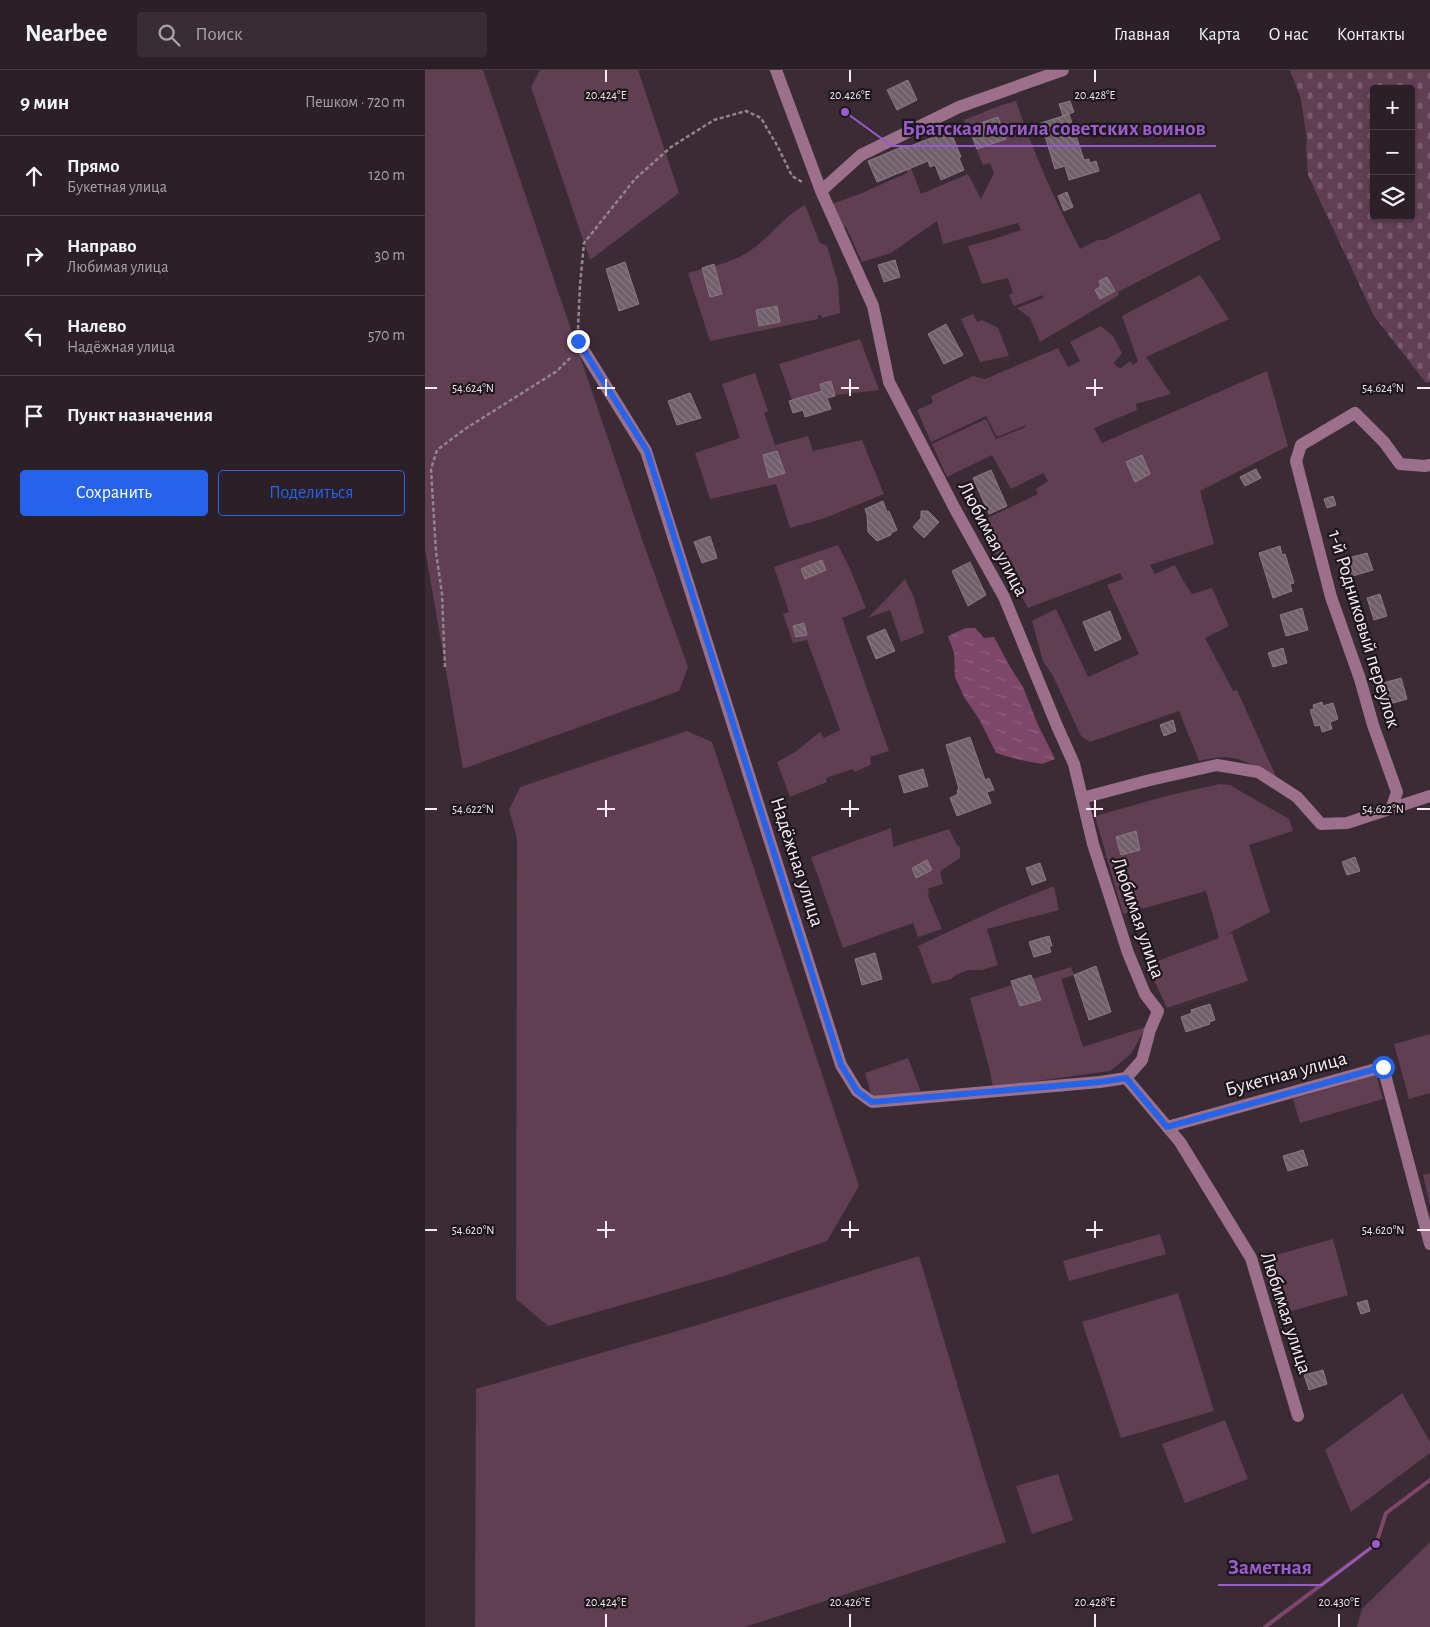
<!DOCTYPE html>
<html lang="ru">
<meta charset="utf-8">
<style>
:root{--surface:#2c2028;--page:#382d34;--text:#f1f3f6;--muted:#a6a3a8;--line:#483e45;--accent:#2563eb}
body{margin:0;font-family:"Alegreya Sans",sans-serif;background:var(--page);color:var(--text)}
.controls{position:absolute;right:15px;top:15px;display:grid;overflow:hidden;border-radius:5px;box-shadow:0 1px 4px #0004}
.controls button{width:45px;height:45px;display:grid;place-items:center;padding:0;border:0;border-bottom:1px solid var(--line);background:var(--surface);color:var(--text);font:25px sans-serif}
.stop{position:absolute;width:15px;height:15px;margin:-11px;border:4px solid #2563eb;border-radius:50%;background:#fff}
.stop.end{background:#2563eb;border-color:#fff;box-shadow:0 1px 5px #0008}
.list{margin:0;padding:0;list-style:none}
h2{display:flex;justify-content:space-between;align-items:center;height:65px;margin:0;padding:0 20px;font-size:21px}
h2 small{font-size:16px;font-weight:400;color:var(--muted)}
.list li{display:grid;grid-template-columns:32px 1fr auto;gap:15px;align-items:center;box-sizing:border-box;height:80px;padding:0 20px;border-top:1px solid var(--line)}
.list b{display:block;font-size:19px;white-space:nowrap}
.list p{margin:0;font-size:16px;white-space:nowrap;color:var(--muted)}
.list em{font-size:16px;font-style:normal;color:var(--muted)}
.actions{display:flex;gap:10px;padding:15px 20px}
.actions a{flex:1;padding:11px 0;border:1px solid var(--accent);border-radius:5px;text-align:center;font-size:18px;color:var(--accent)}
.actions .main{background:var(--accent);color:#fff}
.icon{flex:none;width:28px;height:28px;fill:none;stroke:currentColor;stroke-width:2;stroke-linecap:round;stroke-linejoin:round}
.map{position:relative;flex:none;width:1005px;height:1557px;overflow:hidden}
header{display:flex;align-items:center;gap:30px;box-sizing:border-box;height:70px;padding:0 25px;background:var(--surface);border-bottom:1px solid var(--line)}
header strong{font-size:24px}
nav{display:flex;gap:28px;margin-inline-start:auto;font-size:18px}
.search{width:350px;height:45px;background:var(--page);display:flex;align-items:center;gap:12px;box-sizing:border-box;padding:0 18px;border-radius:5px;color:var(--muted);font-size:19px}
main{display:flex}
aside{flex:1;background:var(--surface)}
.map>svg:first-child{display:block}
.green{fill:#603f53}
.cemetery{fill:url(#cemetery-stones);fill-rule:evenodd}
.water{fill:url(#water-ripples)}
.lines{fill:none;stroke-linecap:round;stroke-linejoin:round}
.stream{stroke:#7e476a;stroke-width:4}
.building{fill:url(#building-back-hatch);stroke:#8b7883}
.path{stroke:#93858d;stroke-width:2.5;stroke-dasharray:4 2.5;stroke-linecap:butt}
.minor{stroke:#9c6f8a;stroke-width:12}
.route{stroke:#2563eb;stroke-width:6}
.ticks{fill:none;stroke:#f7ecf2;stroke-width:2}
.labels{text-anchor:middle;dominant-baseline:central;stroke-width:4.5;stroke-linejoin:round;paint-order:stroke}
.street-label{font-size:20px;fill:#f7ecf2;stroke:#1d161a}
.ticks-label{font-size:12px;text-anchor:middle;fill:#f7ecf2;stroke:#1d161a;stroke-width:4.5;stroke-linejoin:round;paint-order:stroke}
.leader{fill:none;stroke:#9a5ccc;stroke-width:2}
.callout-dot{fill:#9a5ccc;stroke:#1d161a;stroke-width:2}
.callout-label{font-size:21px;text-anchor:middle;font-weight:bold;fill:#9a5ccc;stroke:#1d161a;stroke-width:4.5;stroke-linejoin:round;paint-order:stroke}
</style>
<header>
<strong>Nearbee</strong>
<div class="search"><svg class="icon" aria-label="search" viewBox="0 0 24 24"><circle cx="10" cy="10" r="6"/><path d="M15 15l6 6"/></svg>Поиск</div>
<nav><a>Главная</a><a>Карта</a><a>О нас</a><a>Контакты</a></nav>
</header>
<main>
<aside>
<h2>9 мин<small>Пешком · 720 m</small></h2>
<ul class="list">
<li><svg class="icon" aria-label="ahead" viewBox="0 0 24 24"><path d="M12 20V5M6 11l6-6 6 6"/></svg><div><b>Прямо</b><p>Букетная улица</p></div><em>120 m</em></li>
<li><svg class="icon" aria-label="right" viewBox="0 0 24 24"><path d="M7 20v-9h11M14 6l5 5-5 5"/></svg><div><b>Направо</b><p>Любимая улица</p></div><em>30 m</em></li>
<li><svg class="icon" aria-label="left" viewBox="0 0 24 24"><path d="M17 20v-9H6M10 6l-5 5 5 5"/></svg><div><b>Налево</b><p>Надёжная улица</p></div><em>570 m</em></li>
<li><svg class="icon" aria-label="arrive" viewBox="0 0 24 24"><path d="M6 21V4h12l-3 4 3 4H6"/></svg><div><b>Пункт назначения</b></div></li>
</ul>
<div class="actions"><a class="main">Сохранить</a><a>Поделиться</a></div>
</aside>
<div class="map">
<svg width="1005" height="1557" viewBox="0 0 1005 1557">
<defs>
<pattern id="cemetery-stones" width="16" height="16" patternUnits="userSpaceOnUse" patternTransform="scale(1.25)"><rect width="16" height="16" fill="#603f53"/><path d="M2 7V4a2 2 0 0 1 4 0v3zM10 15v-3a2 2 0 0 1 4 0v3z" fill="#785b6c"/></pattern>
<pattern id="water-ripples" width="26" height="14" patternUnits="userSpaceOnUse" patternTransform="scale(1.25)"><rect width="26" height="14" fill="#7e476a"/><path d="M2 4q2-2 4 0t4 0M15 11q2-2 4 0t4 0" fill="none" stroke="#916280"/></pattern>
<pattern id="building-back-hatch" width="6" height="6" patternUnits="userSpaceOnUse" patternTransform="scale(1.25)"><rect width="6" height="6" fill="#71606a"/><path d="M-1 5l2 2M0 0l6 6M5-1l2 2" fill="none" stroke="#867780"/></pattern>
</defs>
<rect width="100%" height="100%" fill="#3b2b35"/>
<path class="green" d="M0,0H58L218,472L263,597L254,621L38,699L0,479Z
M115,0H213L254,123L165,190L106,17Z
M591,31C608,82 630,131 655,179L673,170H679L775,123L796,169L693,222L694,225L615,272L605,248L592,238L618,228V225L589,236L584,225L588,223L583,208L557,214L543,176L569,169L596,160L593,153L518,174L512,151L466,183L437,192L421,157L416,159L407,134L437,123L482,103V100L486,98L496,124L543,104L556,129L569,103L565,93L558,95L539,50L577,35Z
M380,135L395,173L402,176L413,213L415,243L397,248L396,245L393,246V249L285,271L263,203C284,197 308,193 326,180C345,167 359,146 380,135Z
M775,205L804,249L721,287L746,324L711,334L712,340L669,358L677,373L842,301L863,376L775,421L789,474L725,495L730,504L750,495L759,512L767,524L787,518L804,556L780,568L808,621L812,620L853,711C823,692 811,681 774,691L754,641L665,672L656,666L628,606L618,591L607,551L631,539L663,607L714,584L682,515L698,509L695,503L603,538L575,488L564,476L554,458L556,455L554,452L613,424L611,419L623,411L618,403L586,419L567,385L522,407L507,374L561,349L571,369L599,358L601,355L572,367L561,346L506,372L492,340L508,333L506,326L548,306L560,309L633,278L643,297L655,291L645,272L676,256L688,266L697,283L689,293L695,299L705,291L708,295L713,291L697,246Z
M548,244L552,252L557,250L573,258L584,286L555,292L536,249Z
M435,269L454,320L411,325L386,333L367,330L354,294Z
M330,303L343,341L339,343L350,375L383,366L388,381L437,370L459,424L400,448L365,458L351,414L285,429L270,383L315,368L297,314Z
M413,475L425,499L441,538L417,548L464,681L445,687L446,695L429,702L428,699L401,708L402,712L365,727L352,692L370,682L395,662L399,668L415,660L382,570L368,573L358,544L364,542L349,497Z
M480,509L489,528L499,563L476,572L465,540L443,548Z
M262,661L287,672L434,1116L402,1171L302,1205L123,1256L91,1229L92,768L84,740L95,717Z
M795,714L805,715L864,749L868,761L824,775L845,842L800,865L807,863L823,911L742,938L722,895L794,868L781,821L698,844L670,746L745,725Z
M466,758C466,765 468,770 468,777L524,759L532,775L535,777V788L521,797L515,802L518,814L502,819L504,821L503,826L517,859L493,867L488,853L418,878L386,787Z
M629,816L634,840L562,859L573,895L557,900H543L531,905L526,909L507,914L493,876L572,839Z
M646,897L649,905L636,909L658,977L721,957L706,984L685,1001L568,1017L564,997L545,928Z
M1005,964V1023L984,1029L969,974Z
M483,988L499,1030L449,1034L440,1003Z
M951,1005L958,1029L875,1053L868,1029Z
M1005,1103V1135L998,1105Z
M735,1164L741,1184L644,1211L638,1191Z
M908,1169L923,1225L853,1245L836,1189Z
M494,1186L558,1401L581,1472L320,1557H50L51,1319L266,1257Z
M753,1223L789,1341L696,1368L657,1252Z
M977,1323L1005,1372V1383L926,1442L900,1380Z
M800,1350L823,1409L760,1433L737,1374Z
M633,1404L648,1450L607,1464L591,1416Z
M1005,1472V1557H932L937,1539Z"/>
<path class="cemetery" d="M865,0H1005V312L1001,313L949,246L883,105L881,76L882,70L876,29ZM949,19H986V146H949Z"/>
<path class="water" d="M541,558H550L559,568L569,567L584,595L598,617L613,655L630,689L617,694L591,689L571,683L554,649L539,627L530,607L529,583L523,566Z"/>
<g class="lines">
<path class="stream" d="M840,1557L951,1474L961,1443L1005,1410"/>
</g>
<path class="building" d="M483,10L492,30L472,40L462,20Z
M645,31L649,42L638,46L634,34Z
M644,44L659,90L664,89L665,93L671,91L674,101L644,110L640,96L630,99L616,53Z
M573,47L581,69L552,79L544,57Z
M523,60H525L536,87L534,88L539,100L516,110L510,95L505,97L503,91L452,112L443,91L479,76L480,78L514,65V64Z
M642,122L648,137L639,141L633,126Z
M470,190L475,207L459,212L453,195Z
M200,192L214,234L194,241L181,199Z
M289,194L297,224L285,227L277,198Z
M682,207L690,221L675,229L670,220L676,216L674,211Z
M352,236L355,252L334,256L331,240Z
M521,254L538,285L519,294L503,264Z
M406,311L410,326L402,328L406,339L380,347L378,340L368,343L364,331L397,321L395,314Z
M265,323L276,348L252,355L243,331Z
M352,381L360,403L344,408L338,385Z
M717,385L725,404L710,412L701,392Z
M831,399L836,408L820,416L815,407Z
M566,400L582,436L564,444L548,408Z
M908,426L911,435L902,438L899,429Z
M458,431L462,442L464,441L472,460L466,463V465L452,471L443,462L442,445L440,439Z
M496,441H503L514,452L499,468L488,457L496,448Z
M285,466L292,488L277,493L269,472Z
M855,476L857,485L860,484L869,513L865,514L867,521L848,528L834,483Z
M942,483L948,500L921,508L916,490Z
M397,490L401,500L380,509L376,499Z
M545,492L561,525L543,536L527,501Z
M955,524L962,546L949,550L942,528Z
M877,538L883,560L861,566L855,545Z
M685,541L696,569L670,581L658,552Z
M379,553L382,565L371,567L368,556Z
M460,559L470,581L451,589L442,567Z
M858,578L862,593L848,597L843,583Z
M976,608L982,629L961,635L955,614Z
M897,632L898,636L908,633L913,649L905,652L907,659L897,662L895,655L890,656L885,640L889,639L888,635Z
M748,650L751,661L739,666L735,655Z
M545,667L560,710L564,708L569,720L562,722L566,733L532,746L525,728L533,724L532,720L534,719L521,675Z
M498,699L503,716L479,723L474,706Z
M711,761L715,780L696,785L691,767Z
M930,787L935,801L922,805L917,792Z
M502,790L507,800L491,808L487,798Z
M615,793L621,810L607,815L601,798Z
M624,866L627,876H624L626,882L609,887L604,872Z
M450,883L457,909L437,915L430,889Z
M671,896L686,942L664,950L649,905Z
M606,905L616,930L595,936L586,911Z
M785,934L790,950L784,952L785,954L761,962L756,947L767,943L766,940Z
M878,1080L883,1095L863,1101L858,1086Z
M942,1230L945,1241L936,1244L932,1233Z
M898,1300L902,1314L884,1320L879,1305Z"/>
<g class="lines">
<path class="path" d="M153,259L155,215L159,173L210,109L246,77L289,50L321,41L336,48L353,77L367,106L379,113
M20,597L17,524L11,482L6,399L12,380L40,359L132,301L147,286"/>
<path class="minor" d="M396,121L436,85L534,37L638,0
M153,271L221,381L416,995L432,1021L447,1032L675,1012L701,1008L717,990L725,960L733,941L720,924L703,883L668,774L649,694L632,656L579,527L530,439L464,312L448,236L396,121L351,0
M657,728L725,710L792,695L833,702L872,727L896,754L922,753L1005,726
M967,737L972,722L948,655L935,609L906,527L871,391L876,375L930,343L959,372L975,394L1000,396L1005,395
M701,1008L755,1072L826,1188L873,1346
M742,1057L958,997L1005,1174"/>
</g>
<g class="lines">
<path class="route" d="M153,271L222,381L416,995L432,1021L447,1032L675,1012L701,1008L742,1057L958,997"/>
</g>
<path class="ticks" d="M181,0V12M425,0V12M670,0V12M181,309V326M425,309V326M670,309V326M0,318H12M172,318H190M416,318H434M661,318H678M992,318H1005M181,730V747M425,730V747M670,730V747M0,739H12M172,739H190M416,739H434M661,739H678M992,739H1005M181,1151V1168M425,1151V1168M670,1151V1168M0,1160H12M172,1160H190M416,1160H434M661,1160H678M992,1160H1005M181,1544V1557M425,1544V1557M670,1544V1557M914,1544V1557"/>
<g class="labels">
<g class="street-label">
<text transform="translate(568 469) rotate(62)">Любимая улица</text>
<text transform="translate(939 559) rotate(73)">1-й Родниковый переулок</text>
<text transform="translate(372 792) rotate(72)">Надёжная улица</text>
<text transform="translate(713 848) rotate(71)">Любимая улица</text>
<text transform="translate(861 1004) rotate(-15)">Букетная улица</text>
<text transform="translate(861 1243) rotate(72)">Любимая улица</text>
</g>
</g>
<g class="ticks-label">
<text x="181" y="29">20.424°E</text>
<text x="425" y="29">20.426°E</text>
<text x="670" y="29">20.428°E</text>
<text x="48" y="322">54.624°N</text>
<text x="958" y="322">54.624°N</text>
<text x="48" y="743">54.622°N</text>
<text x="958" y="743">54.622°N</text>
<text x="48" y="1164">54.620°N</text>
<text x="958" y="1164">54.620°N</text>
<text x="181" y="1536">20.424°E</text>
<text x="425" y="1536">20.426°E</text>
<text x="670" y="1536">20.428°E</text>
<text x="914" y="1536">20.430°E</text>
</g>
<path class="leader" d="M420 42L467 76H791M951 1474L897 1515H793"/>
<g class="callout-dot">
<circle cx="420" cy="42" r="5"/>
<circle cx="951" cy="1474" r="5"/>
</g>
<g class="callout-label">
<text x="629" y="65">Братская могила советских воинов</text>
<text x="845" y="1504">Заметная</text>
</g>
</svg>
<div class="controls">
<button>+</button>
<button>−</button>
<button><svg class="icon" aria-label="layers" viewBox="0 0 24 24"><path d="M12 4l9 5-9 5-9-5zM3 14l9 5 9-5"/></svg></button>
</div>
<div class="stop" style="left:958px;top:997px"></div>
<div class="stop end" style="left:153px;top:271px"></div>
</div>
</main>
